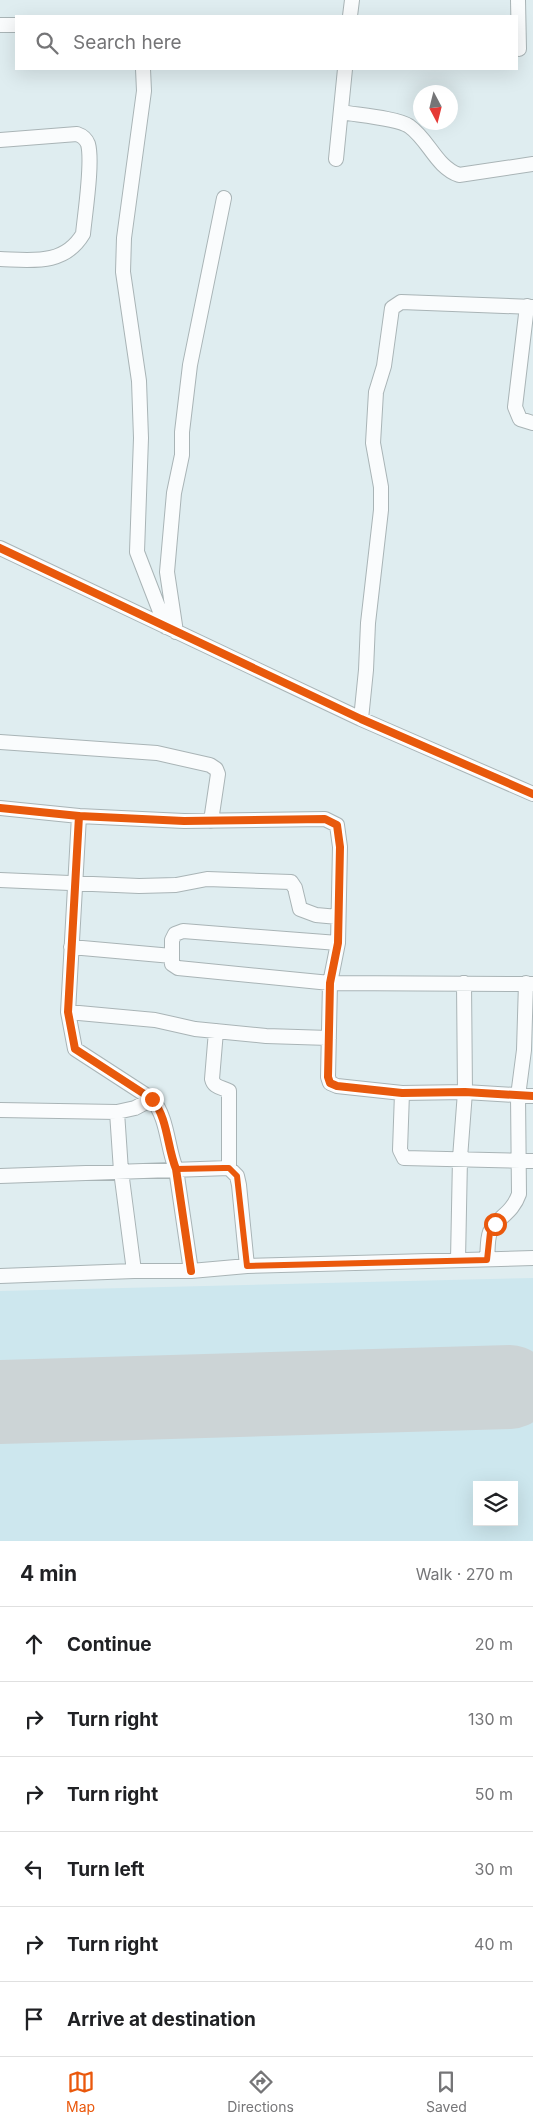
<!DOCTYPE html>
<meta charset="utf-8">
<style>
:root{--surface:#fff;--page:#f6f6f6;--text:#202124;--muted:#757577;--line:#e0e0e0;--accent:#ea580c}
body{margin:0;font-family:Inter,sans-serif;background:var(--page);color:var(--text)}
.controls{position:absolute;right:15px;bottom:15px;display:grid;overflow:hidden;border-radius:0px;box-shadow:0 5px 20px #0002}
.controls button{width:45px;height:45px;display:grid;place-items:center;padding:0;border:0;border-bottom:1px solid var(--line);background:var(--surface);color:var(--text);font:25px sans-serif}
.compass{position:absolute;left:413px;top:85px;width:45px;height:45px;border-radius:50%;background:var(--surface);box-shadow:0 5px 20px #0002;rotate:173deg}
.stop{position:absolute;width:15px;height:15px;margin:-11px;border:4px solid #ea580c;border-radius:50%;background:#fff}
.stop.end{background:#ea580c;border-color:#fff;box-shadow:0 1px 5px #0008}
.list{margin:0;padding:0;list-style:none}
h2{display:flex;justify-content:space-between;align-items:center;height:65px;margin:0;padding:0 20px;font-size:21px}
h2 small{font-size:16px;font-weight:400;color:var(--muted)}
.list li{display:grid;grid-template-columns:32px 1fr auto;gap:15px;align-items:center;box-sizing:border-box;height:75px;padding:0 20px;border-top:1px solid var(--line)}
.list b{display:block;font-size:19px;white-space:nowrap}
.list em{font-size:16px;font-style:normal;color:var(--muted)}
.icon{flex:none;width:28px;height:28px;fill:none;stroke:currentColor;stroke-width:2;stroke-linecap:round;stroke-linejoin:round}
.map{position:relative;flex:none;width:533px;height:1541px;overflow:hidden}
.search{position:absolute;background:var(--surface);box-shadow:0 5px 20px #0002;left:15px;right:15px;top:15px;height:55px;display:flex;align-items:center;gap:12px;box-sizing:border-box;padding:0 18px;border-radius:0px;color:var(--muted);font-size:19px}
.sheet{height:515px;background:var(--surface)}
nav{display:flex;justify-content:space-around;align-items:center;box-sizing:border-box;height:70px;border-top:1px solid var(--line);background:var(--surface);font-size:14px;color:var(--muted)}
nav a{display:grid;justify-items:center;gap:2px}
nav .on{color:var(--accent)}
.map>svg:first-child{display:block}
.built{fill:#cde7ee;fill-rule:evenodd}
.lines{fill:none;stroke-linecap:round;stroke-linejoin:round}
.runway{stroke:#ccd4d6;stroke-width:84}
.minor-casing{stroke:#a9b4b6;stroke-width:16}
.minor{stroke:#fafcfd;stroke-width:14}
.cycleway-casing{stroke:#fff;stroke-width:11}
.cycleway{stroke:#e8590c;stroke-width:8}
.route{stroke:#ea580c;stroke-width:6}
</style>
<div class="map">
<svg width="533" height="1541" viewBox="0 0 533 1541">
<rect width="100%" height="100%" fill="#dfedf0"/>
<path class="built" d="M533,1278V1541H0V1291ZM477,1485H514V1522H477Z"/>
<g class="lines">
<path class="runway" d="M0,1402L510,1387"/>
<defs>
<path id="minor" d="M518,0L519,49
M350,16L352,0
M0,25H16
M143,69L144,91L124,238L123,272L139,381L141,438L137,552L166,627
M341,112C357,115 397,118 409,126C429,140 436,167 459,175L533,164
M0,140L77,134C83,136 86,139 88,144C93,162 85,213 83,234C64,266 31,260 0,259
M336,159L345,69
M527,306L515,407L520,419L533,423
M0,548L361,719L533,794
M176,632L167,572L174,493L182,455V432L190,365L224,198
M361,719L366,670L368,623L381,510V487L373,443L376,392L384,366L392,308L401,302L533,307
M0,742L157,753L210,765L216,769L218,774L211,821
M0,808L79,816L68,1012L75,1049L152,1099C168,1118 167,1147 176,1169L191,1271
M79,816L184,821L325,819L337,825L340,847L338,943L330,983L328,1077L330,1083L337,1086L402,1093L465,1092L533,1096
M0,880L139,886L176,885L207,879L291,882L295,888L300,909L316,915L338,917
M338,943L183,931L175,934L172,940V964L178,968L330,983L533,984
M71,947L172,956
M68,1012L155,1020L195,1029L266,1036L329,1038
M216,1031L212,1079C214,1088 222,1087 229,1091V1168
M402,1093L400,1150L404,1158L533,1161
M0,1110L117,1112L135,1108L152,1099
M117,1112L121,1171L134,1271
M0,1176L229,1168L237,1176L239,1185L247,1266
M487,1259C488,1251 487,1240 490,1232C497,1217 512,1214 519,1194L518,1096L524,1050L526,983
M458,1260L460,1158L465,1092L464,983
M0,1276L134,1271H191L247,1266L533,1258"/>
</defs>
<use href="#minor" class="minor-casing"/>
<use href="#minor" class="minor"/>
<defs>
<path id="cycleway" d="M0,548L361,719L533,794
M0,808L79,816L68,1012L75,1049L152,1099C168,1118 167,1147 176,1169L191,1271
M79,816L184,821L325,819L337,825L340,847L338,943L330,983L328,1077L330,1083L337,1086L402,1093L465,1092L533,1096"/>
</defs>
<use href="#cycleway" class="cycleway-casing"/>
<use href="#cycleway" class="cycleway"/>
</g>
<g class="lines">
<path class="route" d="M152,1099C168,1118 167,1147 176,1169L224,1168H229L237,1176L247,1266L487,1260L490,1232L495,1224"/>
</g>
</svg>
<div class="controls">
<button><svg class="icon" aria-label="layers" viewBox="0 0 24 24"><path d="M12 4l9 5-9 5-9-5zM3 14l9 5 9-5"/></svg></button>
</div>
<svg class="compass" viewBox="-18 -18 36 36"><path d="M0-13l5 13h-10z" fill="#e53935"/><path d="M0 13l5-13h-10z" fill="#757577"/></svg>
<div class="stop" style="left:495px;top:1224px"></div>
<div class="stop end" style="left:152px;top:1099px"></div>
<div class="search"><svg class="icon" aria-label="search" viewBox="0 0 24 24"><circle cx="10" cy="10" r="6"/><path d="M15 15l6 6"/></svg>Search here</div>
</div>
<section class="sheet">
<h2>4 min<small>Walk · 270 m</small></h2>
<ul class="list">
<li><svg class="icon" aria-label="ahead" viewBox="0 0 24 24"><path d="M12 20V5M6 11l6-6 6 6"/></svg><div><b>Continue</b></div><em>20 m</em></li>
<li><svg class="icon" aria-label="right" viewBox="0 0 24 24"><path d="M7 20v-9h11M14 6l5 5-5 5"/></svg><div><b>Turn right</b></div><em>130 m</em></li>
<li><svg class="icon" aria-label="right" viewBox="0 0 24 24"><path d="M7 20v-9h11M14 6l5 5-5 5"/></svg><div><b>Turn right</b></div><em>50 m</em></li>
<li><svg class="icon" aria-label="left" viewBox="0 0 24 24"><path d="M17 20v-9H6M10 6l-5 5 5 5"/></svg><div><b>Turn left</b></div><em>30 m</em></li>
<li><svg class="icon" aria-label="right" viewBox="0 0 24 24"><path d="M7 20v-9h11M14 6l5 5-5 5"/></svg><div><b>Turn right</b></div><em>40 m</em></li>
<li><svg class="icon" aria-label="arrive" viewBox="0 0 24 24"><path d="M6 21V4h12l-3 4 3 4H6"/></svg><div><b>Arrive at destination</b></div></li>
</ul>
</section>
<nav>
<a class="on"><svg class="icon" aria-label="map" viewBox="0 0 24 24"><path d="M3 6l6-2 6 2 6-2v14l-6 2-6-2-6 2zM9 4v14M15 6v14"/></svg>Map</a>
<a><svg class="icon" aria-label="directions" viewBox="0 0 24 24"><path d="M12 3l9 9-9 9-9-9zM9 14v-3h6M13 9l2 2-2 2"/></svg>Directions</a>
<a><svg class="icon" aria-label="saved" viewBox="0 0 24 24"><path d="M7 4h10v16l-5-4-5 4z"/></svg>Saved</a>
</nav>
